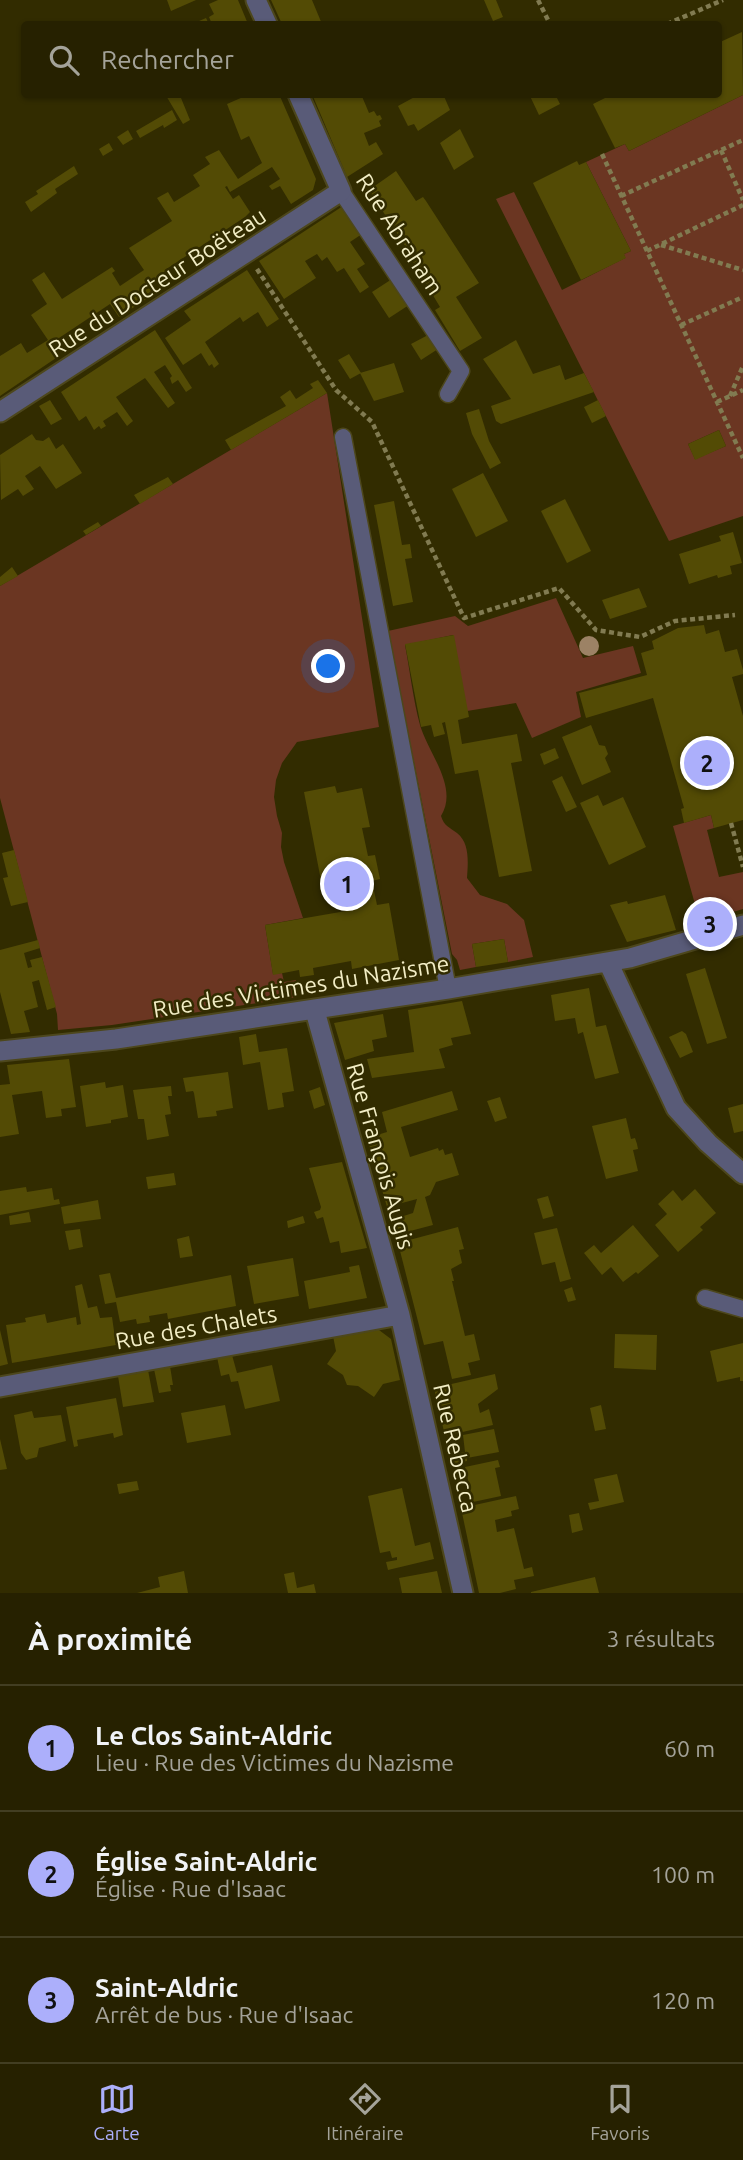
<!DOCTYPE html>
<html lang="fr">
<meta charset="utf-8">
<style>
:root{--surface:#262100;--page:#322e0f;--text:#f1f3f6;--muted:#a4a399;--line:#423e22;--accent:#acaffb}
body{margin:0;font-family:Ubuntu,sans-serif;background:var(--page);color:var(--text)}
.you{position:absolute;left:329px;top:667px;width:24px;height:24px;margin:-18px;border:5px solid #fff;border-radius:50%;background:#1a73e8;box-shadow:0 0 0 10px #1a73e833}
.badge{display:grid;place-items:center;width:46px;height:46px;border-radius:50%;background:var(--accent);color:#111;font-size:23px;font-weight:700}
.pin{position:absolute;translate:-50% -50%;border:4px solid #fff;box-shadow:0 2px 7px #0006}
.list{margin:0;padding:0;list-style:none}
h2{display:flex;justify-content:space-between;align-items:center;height:91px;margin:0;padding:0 28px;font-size:30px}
h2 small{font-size:23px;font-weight:400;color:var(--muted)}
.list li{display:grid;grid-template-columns:46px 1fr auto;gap:21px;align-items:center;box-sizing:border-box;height:126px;padding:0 28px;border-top:2px solid var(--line)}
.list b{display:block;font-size:26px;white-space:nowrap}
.list p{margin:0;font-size:23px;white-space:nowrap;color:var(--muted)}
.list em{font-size:23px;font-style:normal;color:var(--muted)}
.icon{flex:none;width:38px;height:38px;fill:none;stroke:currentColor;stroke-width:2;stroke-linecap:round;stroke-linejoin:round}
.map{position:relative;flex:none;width:743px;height:1593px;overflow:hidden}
.search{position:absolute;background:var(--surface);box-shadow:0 2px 5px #0004;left:21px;right:21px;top:21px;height:77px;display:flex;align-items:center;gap:18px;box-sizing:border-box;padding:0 24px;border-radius:7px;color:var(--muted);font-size:26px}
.sheet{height:469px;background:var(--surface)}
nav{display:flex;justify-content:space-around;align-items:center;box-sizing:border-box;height:98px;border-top:2px solid var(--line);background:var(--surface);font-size:19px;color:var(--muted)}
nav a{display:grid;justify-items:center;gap:4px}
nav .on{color:var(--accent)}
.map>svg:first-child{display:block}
.green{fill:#6b3622;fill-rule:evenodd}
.building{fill:#534b05}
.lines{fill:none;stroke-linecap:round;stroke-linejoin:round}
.service-casing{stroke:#4d471c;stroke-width:19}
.minor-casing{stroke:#4d471c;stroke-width:23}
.path{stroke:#817b51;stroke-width:4.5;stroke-dasharray:5 3.5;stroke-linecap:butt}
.service{stroke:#595b78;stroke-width:16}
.minor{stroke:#595b78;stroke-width:19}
.tree{fill:#9c8265}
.labels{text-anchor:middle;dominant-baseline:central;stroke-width:5;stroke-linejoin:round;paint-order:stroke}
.street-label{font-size:23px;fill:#f2edc5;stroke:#322c00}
</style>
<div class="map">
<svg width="743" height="1593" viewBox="0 0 743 1593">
<rect width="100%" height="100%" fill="#322c00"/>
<path class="green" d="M743,95V516L669,541L496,199L514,192L562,290L625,258L624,254L631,251L586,162L625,144L629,151ZM719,430L726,446L695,459L688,444Z
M327,393L379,727L297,742L282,763L276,780L274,797L277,816L282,833L281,847L284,862L303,918L265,925L273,974L282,973L284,982L296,980L298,997L112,1025L58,1030L57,1014L0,798V586Z
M556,598L583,658L633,646L641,673L576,692L581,717L532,738L516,703L467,711L453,635L405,645C410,671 413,699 420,725C428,753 459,787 441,816C444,826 449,827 457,833C470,843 468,863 467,878L480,895L507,904L524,920L533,957L508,962L504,939L472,944L476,967L460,970L457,960L452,954L388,631L455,616L468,626Z
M711,815L714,828L707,830L719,877L743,872V909L700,922L673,826Z"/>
<path class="building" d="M167,0H196L171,11Z
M218,0H238L248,24H212L209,17L214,14L209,4Z
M271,0H312L322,24H282Z
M484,0H496L503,17L493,21Z
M206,18L209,24H192Z
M742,32L743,95L629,151L625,144L615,148L593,104L613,94H718V43Z
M165,94H177L179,98H181L190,120L183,124Z
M242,94H279L316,179L313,190L291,204L280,186L272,190L269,186L280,179L272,167L230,192L227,186L225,187L233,199L239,195L250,212L245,217L165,270V272L151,282L157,292L119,317L110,304L50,344L59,356L0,396V356L21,343L27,353L48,340L31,315L47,304L32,280L44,272L62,299L112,267L115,271L112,273L120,286L144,270L129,248L172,221L157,198L168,192L174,202L200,186L193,175L210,164L205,157L219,150L238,179L262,163L249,136L241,140L227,104L243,97Z
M312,94H361L369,113L374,111L377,116L380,115L382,119L379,121L381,126L364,133L369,146L376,142L383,154L347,177Z
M420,94H443L450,110L418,131L414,124L408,126L398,106Z
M529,94H555L560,104L539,115Z
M172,110L177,120L164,128L163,125L140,138L136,131Z
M460,129L474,157L454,170L440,143Z
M128,130L133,139L123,145L117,137Z
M109,143L113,150L103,156L99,149Z
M577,161L579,165L586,162L631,251L624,254L626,258L581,280L533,183Z
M74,166L78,174L55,189L57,193L31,212L25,202L38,194L36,191Z
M396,171L416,201L423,197L426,201L479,283L456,297L482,338L460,351L435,310L440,307L413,262L415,261L369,190Z
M343,206L362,234L350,242L365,264L357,269L369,287L360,293L344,268L337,272L327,257L322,261L317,254L305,261L316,278L284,299L259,261Z
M247,270L279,319L267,327L258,312L243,322L240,317L205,342L219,364L214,368L212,364L209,366L201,353L183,365L165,338L191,320L184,311Z
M392,279L409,305L389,318L372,292Z
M155,330L192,388L186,392L178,380L172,384L170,378L172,376L165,365L154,372L175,403L168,408L145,378L116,397L133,421L127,426L117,412L103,421L106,426L101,429L99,426L94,430L86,416L79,421L61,392Z
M428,335L438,349L421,360L411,344Z
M516,340L533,374L560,365L565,380L584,373L594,392L501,424L496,421L491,406L511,399L483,359Z
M349,354L361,373L350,379L338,360Z
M394,363L404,392L374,401L360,373Z
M318,380L327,393L231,450L225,440L286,406L280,397L290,390L296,399L313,388L310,384Z
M50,400L62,419L51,425L39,406Z
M598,400L606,416L592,423L584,407Z
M479,409L489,441L501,463L490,469L472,434L466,413Z
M719,430L726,446L695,460L688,444Z
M32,434L36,440L43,441L49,437L56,449L63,444L82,473L56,489L40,466L25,476L34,489L23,496L18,489L1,500L0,455Z
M483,473L508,521L476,537L452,489Z
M168,477L173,484L140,504L134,495Z
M565,499L591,551L567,563L541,511Z
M394,501L402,545L410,544L412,558L405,559L413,602L393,606L374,505Z
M98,522L101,526L86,535L83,531Z
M733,532L742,563L730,566L732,574L718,578L717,575L689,584L679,554L721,541L719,536Z
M12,567L18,576L0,586V577Z
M639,588L647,607L610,619L602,600Z
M704,625L706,634L719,630L725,652L737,649L743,670V674L732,677L743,716V820L714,828L711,815L684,823L681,809L684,808L653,698L586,718L579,693L647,675L641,653L654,649L652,641L678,628Z
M454,635L469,717L458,720L462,744L517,734L522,761L511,763L532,871L499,877L478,770L455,774L445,722L442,723L445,734L434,737L431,725L421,727L405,644Z
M591,725L599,745L605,746L608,754L605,758L611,772L582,785L562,737Z
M555,748L559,758L544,765L540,754Z
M562,776L577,807L566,812L552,781Z
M335,786L337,793L362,788L370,827L362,828L368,856L375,855L380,879L372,881L377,905L389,903L399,960L352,969L351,961L313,968L314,975L300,977L299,970L273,975L265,925L346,911L342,887L323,891L304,792Z
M598,795L603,806L623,797L646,847L609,865L580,803Z
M14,850L28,902L11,906L3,878L8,877L2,853Z
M665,895L676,930L627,942L610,905L627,901L628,904Z
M504,939L508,962L476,967L472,944Z
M38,940L40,948L24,953L28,968L32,967L30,960L42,957L56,1007L47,1010L39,980L32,982L38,1007L24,1011L30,1032L11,1034L0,992V950Z
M705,968L727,1038L707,1044L686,974Z
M589,988L596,1027L606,1025L619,1073L595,1079L583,1032L578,1034L575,1018L555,1021L551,995Z
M462,1001L471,1034L451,1038L453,1045L439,1049L445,1068L372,1078L367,1059L414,1052L408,1010Z
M383,1014L387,1037L372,1040L374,1051L345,1060L334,1023Z
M682,1031L686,1034L693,1052L680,1058L669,1037Z
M256,1034L259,1052L287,1048L294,1091L282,1093L284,1107L268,1110L260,1062L243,1065L239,1037Z
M69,1059L76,1107L61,1109L62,1116L46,1118L42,1091L12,1095L19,1134L0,1137V1085L10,1084L7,1065Z
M228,1072L233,1108L216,1111L217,1116L198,1118L194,1093L193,1091L186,1092L183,1078Z
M105,1082L106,1088L123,1085L128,1117L111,1120V1123L86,1127L80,1086Z
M171,1086L172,1096H168L171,1114L165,1115L169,1136L147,1140L144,1119H138L133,1090Z
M320,1087L325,1105L314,1109L309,1091Z
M452,1091L458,1110L401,1127L410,1157L438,1148L439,1151L443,1149L445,1155L452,1153L459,1175L436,1182L430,1195L425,1197L433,1225L395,1235L391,1220L413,1213L417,1199L387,1207L367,1138L387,1132L382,1112Z
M500,1097L507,1118L495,1122L487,1101Z
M743,1104V1131L734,1133L728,1108Z
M626,1118L631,1139L635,1138L637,1144L638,1149L633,1150L638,1171L606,1179L592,1126Z
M342,1162L367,1248L341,1253L339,1241L330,1243L323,1217L317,1219L314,1212L320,1210L321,1207L309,1168Z
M174,1173L176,1185L148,1189L146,1177Z
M26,1187L27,1192L52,1188L54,1200L59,1199L60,1204L0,1215V1191Z
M695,1189L716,1213L700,1227L703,1230L678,1252L655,1225L667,1214L658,1204L673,1190L682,1201Z
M548,1196L554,1216L543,1219L537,1199Z
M98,1200L101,1219L64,1224L61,1207Z
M29,1212L31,1222L10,1225L9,1216Z
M303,1216L305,1223L288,1228L287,1221Z
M633,1225L659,1256L638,1274L636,1272L623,1282L611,1267L602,1275L584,1253L594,1245L601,1253Z
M458,1227L464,1249L459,1250L462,1263L451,1269L454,1281H452L465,1336L474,1334L480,1360L468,1363L471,1375L452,1379L443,1341L424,1345L398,1243Z
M557,1228L571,1279L560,1282L555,1262L542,1265L534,1233Z
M80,1229L83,1247L69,1250L65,1231Z
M189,1236L193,1256L180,1258L177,1239Z
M293,1258L299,1296L254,1304L247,1266Z
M359,1265L367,1298L309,1309L304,1281L350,1272L349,1267Z
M110,1273L116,1298L231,1275L236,1306L168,1319L167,1313L149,1316L150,1322L137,1324L136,1319L120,1322L116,1302L105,1304L99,1275Z
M82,1284L88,1308L97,1306L100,1318L112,1317L116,1345L12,1363L6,1325L26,1322L25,1318L45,1314L47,1323L76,1317L77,1325L81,1324L75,1286Z
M572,1287L576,1300L568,1302L564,1290Z
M375,1327L391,1339L400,1380L383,1384L374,1397L358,1386L347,1385L343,1375L327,1364L336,1351L333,1336Z
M0,1330L8,1364L0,1366Z
M615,1334L657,1335L656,1370L614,1368Z
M743,1343V1381H740V1377L717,1382L710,1351Z
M232,1355L237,1373L272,1365L280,1401L245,1409L238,1381L231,1382L229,1374L221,1376L217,1357Z
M170,1366L173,1385H170L171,1391L159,1393L154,1369Z
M148,1370L154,1402L123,1407L118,1376Z
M495,1374L498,1389L478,1404L480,1413L489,1409L493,1425L445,1436L434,1388Z
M116,1398L123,1435L114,1438L113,1433L77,1440L78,1446L74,1447L66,1407Z
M225,1405L231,1435L187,1443L181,1413Z
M601,1405L606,1429L595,1431L590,1408Z
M32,1411L34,1418L61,1415L66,1441L39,1448L37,1457L26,1460L21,1453L14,1415Z
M494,1429L499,1452L467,1458V1461L450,1465L448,1455L465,1452L463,1435Z
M0,1439L7,1469L0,1470Z
M498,1460L500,1467L495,1468L501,1496L473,1502L465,1467Z
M617,1474L624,1502L590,1510L588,1503L599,1501L594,1479Z
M137,1481L139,1490L119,1494L117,1484Z
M402,1488L415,1546L430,1542L434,1559L388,1570L386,1562L397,1560V1557L392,1558L390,1551L380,1553L368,1496Z
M516,1496L519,1509L511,1511L512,1516L495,1520L497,1532L514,1528L524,1569L532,1567L534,1576L514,1580L516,1589L500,1593H479L461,1508Z
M579,1513L583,1530L572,1533L569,1515Z
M184,1571L188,1593H137L160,1587L158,1577Z
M437,1571L442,1593H402L399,1578Z
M294,1572L297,1588L314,1584L316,1593H288L284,1574Z
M595,1577L599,1593H531V1592Z"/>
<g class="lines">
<defs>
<path id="service" d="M341,191L461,371L448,394
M343,437L448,989
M705,1298L743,1309"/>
<path id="minor" d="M256,0L267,24
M0,412L341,191L298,94
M608,962L676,1108L708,1143L743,1174
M315,1011L400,1315L463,1593
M0,1051L116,1039L448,989L630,958L743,925
M0,1387L400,1315"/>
</defs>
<use href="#service" class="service-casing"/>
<use href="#minor" class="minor-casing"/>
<path class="path" d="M538,0L550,24
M667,24L723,0
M721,150L743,200
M602,154L743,458
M621,196L743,140
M661,245L743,270
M647,251L743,205
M257,269L336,390L372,422L464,618L559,588L596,630L640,637L675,621L735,615
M681,325L743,297
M730,396L743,366
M717,402L743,390
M731,823L743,867"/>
<use href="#service" class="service"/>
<use href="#minor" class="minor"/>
</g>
<circle class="tree" cx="589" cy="646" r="10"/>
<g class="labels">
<g class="street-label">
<text transform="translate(400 234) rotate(57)">Rue Abraham</text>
<text transform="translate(157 282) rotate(-33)">Rue du Docteur Boëteau</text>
<text transform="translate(301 986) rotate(-9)">Rue des Victimes du Nazisme</text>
<text transform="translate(381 1156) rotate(74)">Rue François Augis</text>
<text transform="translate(196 1327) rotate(-10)">Rue des Chalets</text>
<text transform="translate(456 1448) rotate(77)">Rue Rebecca</text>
</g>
</g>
</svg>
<div class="you"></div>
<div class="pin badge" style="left:347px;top:884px">1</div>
<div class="pin badge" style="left:707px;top:763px">2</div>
<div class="pin badge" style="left:710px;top:924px">3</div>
<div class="search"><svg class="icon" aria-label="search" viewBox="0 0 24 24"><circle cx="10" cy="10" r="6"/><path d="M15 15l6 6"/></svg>Rechercher</div>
</div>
<section class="sheet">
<h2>À proximité<small>3 résultats</small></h2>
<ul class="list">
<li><span class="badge">1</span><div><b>Le Clos Saint-Aldric</b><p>Lieu · Rue des Victimes du Nazisme</p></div><em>60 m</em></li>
<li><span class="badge">2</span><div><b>Église Saint-Aldric</b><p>Église · Rue d'Isaac</p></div><em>100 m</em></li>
<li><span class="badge">3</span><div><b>Saint-Aldric</b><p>Arrêt de bus · Rue d'Isaac</p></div><em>120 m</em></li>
</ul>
</section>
<nav>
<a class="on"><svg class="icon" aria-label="map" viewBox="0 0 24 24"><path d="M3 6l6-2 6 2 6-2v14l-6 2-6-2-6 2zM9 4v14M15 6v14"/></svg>Carte</a>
<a><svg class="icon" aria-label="directions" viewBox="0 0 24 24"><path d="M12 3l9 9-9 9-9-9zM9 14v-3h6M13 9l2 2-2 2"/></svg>Itinéraire</a>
<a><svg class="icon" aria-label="saved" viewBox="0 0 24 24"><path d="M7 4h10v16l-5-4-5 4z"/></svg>Favoris</a>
</nav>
